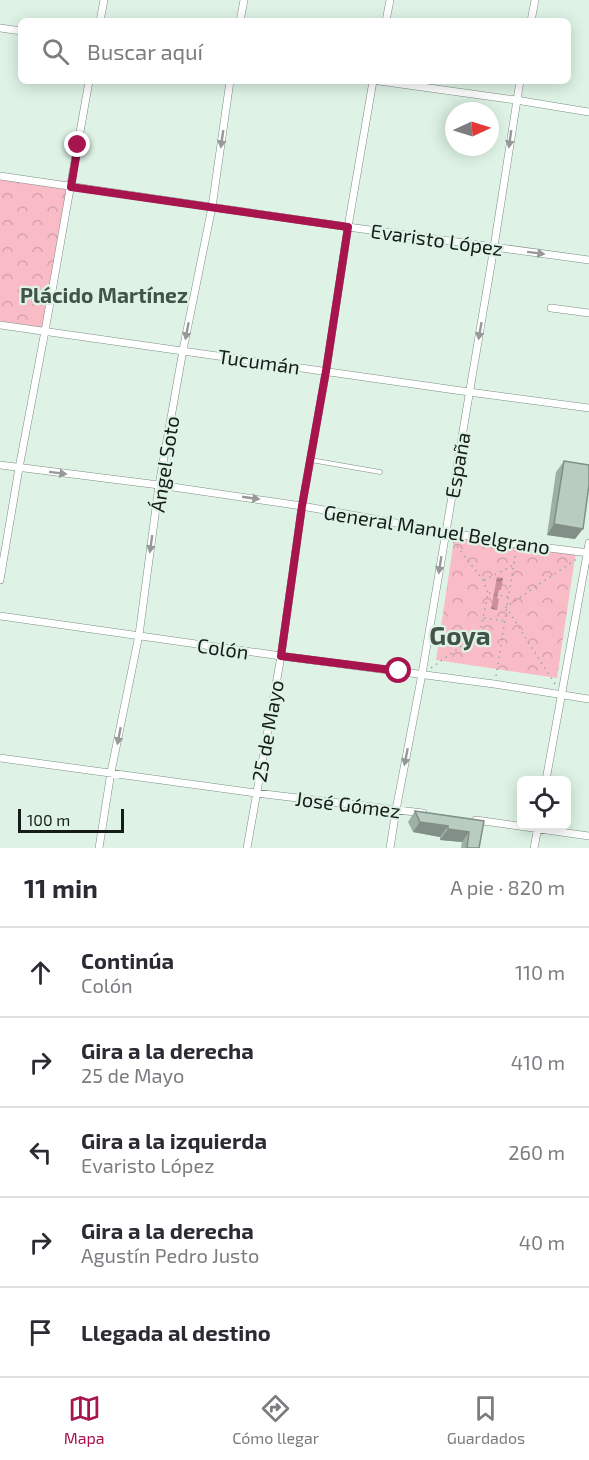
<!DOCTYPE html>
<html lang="es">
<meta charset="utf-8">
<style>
:root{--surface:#fff;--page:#f2f2f3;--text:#2b2b33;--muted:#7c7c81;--line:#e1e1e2;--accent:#a8144d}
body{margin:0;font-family:"Exo 2",sans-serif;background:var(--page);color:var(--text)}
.controls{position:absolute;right:18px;bottom:18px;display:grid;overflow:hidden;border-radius:9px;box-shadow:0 3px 15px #0003}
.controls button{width:54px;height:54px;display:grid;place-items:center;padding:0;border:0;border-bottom:2px solid var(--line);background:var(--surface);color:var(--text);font:30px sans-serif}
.compass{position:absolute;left:445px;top:102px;width:54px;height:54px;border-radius:50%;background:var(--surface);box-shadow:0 3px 15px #0003;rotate:86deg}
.scale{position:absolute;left:18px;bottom:15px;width:106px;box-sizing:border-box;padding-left:6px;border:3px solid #161d19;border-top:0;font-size:16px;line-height:21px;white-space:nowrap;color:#161d19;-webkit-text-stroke:4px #def3e6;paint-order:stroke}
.stop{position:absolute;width:18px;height:18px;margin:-14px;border:4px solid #a8144d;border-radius:50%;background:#fff}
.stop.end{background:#a8144d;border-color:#fff;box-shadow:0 2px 6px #0008}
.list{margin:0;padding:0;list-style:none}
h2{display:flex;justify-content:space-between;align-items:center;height:78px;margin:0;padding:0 24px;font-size:26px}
h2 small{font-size:20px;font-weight:400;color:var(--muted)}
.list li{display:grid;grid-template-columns:39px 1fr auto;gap:18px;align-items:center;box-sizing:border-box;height:90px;padding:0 24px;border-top:2px solid var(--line)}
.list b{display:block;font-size:22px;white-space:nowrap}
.list p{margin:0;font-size:20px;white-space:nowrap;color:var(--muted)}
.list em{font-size:20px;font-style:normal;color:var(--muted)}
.icon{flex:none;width:33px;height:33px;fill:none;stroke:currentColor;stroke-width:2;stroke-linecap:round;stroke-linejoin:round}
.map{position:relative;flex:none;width:589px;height:848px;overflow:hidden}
.search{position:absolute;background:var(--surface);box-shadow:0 3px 15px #0003;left:18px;right:18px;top:18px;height:66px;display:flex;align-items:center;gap:15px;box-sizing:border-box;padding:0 21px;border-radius:9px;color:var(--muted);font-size:22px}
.sheet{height:528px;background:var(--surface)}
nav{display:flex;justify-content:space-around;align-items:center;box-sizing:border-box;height:84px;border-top:2px solid var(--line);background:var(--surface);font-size:16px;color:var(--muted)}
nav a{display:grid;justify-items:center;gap:3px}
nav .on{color:var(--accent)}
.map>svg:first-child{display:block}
.park{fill:url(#park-crowns)}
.water{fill:url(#water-waves)}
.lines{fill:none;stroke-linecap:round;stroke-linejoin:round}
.lane-casing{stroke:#7b8e83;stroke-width:5}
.street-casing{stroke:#7b8e83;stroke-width:8}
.path{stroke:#97a79e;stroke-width:1.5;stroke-dasharray:1.5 4.5;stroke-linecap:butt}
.lane{stroke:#fff;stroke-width:4}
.street{stroke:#fff;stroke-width:7}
.wall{fill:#9eafa5}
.shaded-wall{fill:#818f86}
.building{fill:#b8ccc0;stroke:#818f86;stroke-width:1.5}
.oneway{fill:#969998}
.route{stroke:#a8144d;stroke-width:8}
.labels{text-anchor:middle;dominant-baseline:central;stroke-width:4.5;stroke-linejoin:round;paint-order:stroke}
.street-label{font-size:20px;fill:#161d19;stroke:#def3e6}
.neighbourhood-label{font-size:21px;font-weight:bold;fill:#425349;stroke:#def3e6}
.district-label{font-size:26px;font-weight:bold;fill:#425349;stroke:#def3e6}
</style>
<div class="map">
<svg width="589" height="848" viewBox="0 0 589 848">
<defs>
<pattern id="park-crowns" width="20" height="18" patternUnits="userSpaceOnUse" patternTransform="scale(1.5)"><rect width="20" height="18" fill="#f9bcc7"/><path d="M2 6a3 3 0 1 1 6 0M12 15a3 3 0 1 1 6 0" fill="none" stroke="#d5a1aa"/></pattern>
<pattern id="water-waves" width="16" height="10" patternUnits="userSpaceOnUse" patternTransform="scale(1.5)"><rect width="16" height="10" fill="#cb8f9b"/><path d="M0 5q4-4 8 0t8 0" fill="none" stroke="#a4747e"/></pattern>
</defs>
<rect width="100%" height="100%" fill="#def3e6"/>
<path class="park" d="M0,176L71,187L45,331L0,325Z
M455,533L576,551L557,678L436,660Z"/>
<path class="water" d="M497,577L503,578L501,590H499L497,598L499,599L497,610L491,609Z"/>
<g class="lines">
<defs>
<path id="lane" d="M311,460L380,472"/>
<path id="street" d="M100,21L104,0
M240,21L244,0
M386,21L390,0
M531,21L535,0
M0,28L21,31
M379,81L516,100L589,112
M0,176L348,227L589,260
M551,308L589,313
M0,325L469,392L589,408
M0,465L159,485L302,506L446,532L517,544L589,553
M0,580L19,468L45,331L89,81
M0,616L281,656L494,684L589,699
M0,758L256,793L423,813
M546,780L589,543
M476,820L589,836
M99,848L111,772L139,635L159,485L183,350L212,207L230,81
M247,848L281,656L302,506L326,371L348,227L373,81
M390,848L396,810L422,674L494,247L520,81
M534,848L538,827"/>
</defs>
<use href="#lane" class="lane-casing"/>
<use href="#street" class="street-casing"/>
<path class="path" d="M484,580L512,566
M489,593L508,597
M484,618L503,621
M431,668L480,633L488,593L483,580L452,540
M496,676L516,550
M555,684L506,607L578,558"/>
<use href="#lane" class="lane"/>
<use href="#street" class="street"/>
</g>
<path class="wall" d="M564,461L575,539L547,535L556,472Z
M415,811L484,821L479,848H461L462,842L440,840V837L413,832L408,822Z"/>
<path class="shaded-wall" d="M554,524L583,529L575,539L547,535Z
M420,822L448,826L440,837L413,832Z
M448,829L469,832L462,842L440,840Z"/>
<path class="building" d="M564,461L589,465V485L583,529L554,524Z
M415,811L484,821L479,848H467L469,832L448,829V826L420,822Z"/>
<defs><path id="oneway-solid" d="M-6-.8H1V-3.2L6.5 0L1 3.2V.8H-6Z" transform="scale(1.5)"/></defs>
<g class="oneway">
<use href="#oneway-solid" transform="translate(222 139) rotate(98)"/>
<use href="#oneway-solid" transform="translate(510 139) rotate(98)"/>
<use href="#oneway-solid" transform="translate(536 253) rotate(7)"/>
<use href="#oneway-solid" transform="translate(187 331) rotate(101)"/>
<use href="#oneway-solid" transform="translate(480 331) rotate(100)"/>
<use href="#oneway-solid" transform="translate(58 473) rotate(7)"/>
<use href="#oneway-solid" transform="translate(251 498) rotate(8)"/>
<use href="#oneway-solid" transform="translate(151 544) rotate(98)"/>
<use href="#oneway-solid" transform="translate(440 565) rotate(99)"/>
<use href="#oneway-solid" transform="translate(119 736) rotate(101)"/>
<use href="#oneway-solid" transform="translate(406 757) rotate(101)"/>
</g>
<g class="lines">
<path class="route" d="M78,145L71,187L348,227L326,371L302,506L281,656L399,671"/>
</g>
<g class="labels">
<g class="street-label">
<text transform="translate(437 239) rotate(8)">Evaristo López</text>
<text transform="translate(259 361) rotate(8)">Tucumán</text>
<text transform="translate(164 464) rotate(-81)">Ángel Soto</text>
<text transform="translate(457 465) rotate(-80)">España</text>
<text transform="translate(437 529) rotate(9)">General Manuel Belgrano</text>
<text transform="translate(223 648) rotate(8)">Colón</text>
<text transform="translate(267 731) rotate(-80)">25 de Mayo</text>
<text transform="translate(348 804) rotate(7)">José Gómez</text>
</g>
<g class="neighbourhood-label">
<text x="104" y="294">Plácido Martínez</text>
</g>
<g class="district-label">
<text x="460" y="634">Goya</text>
</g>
</g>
</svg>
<div class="controls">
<button><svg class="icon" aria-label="locate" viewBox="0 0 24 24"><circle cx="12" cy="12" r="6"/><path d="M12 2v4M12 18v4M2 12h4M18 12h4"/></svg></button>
</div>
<svg class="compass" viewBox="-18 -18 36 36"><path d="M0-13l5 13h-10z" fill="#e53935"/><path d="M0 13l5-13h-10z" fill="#7c7c81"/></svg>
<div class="scale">100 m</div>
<div class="stop" style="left:399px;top:671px"></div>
<div class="stop end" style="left:78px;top:145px"></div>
<div class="search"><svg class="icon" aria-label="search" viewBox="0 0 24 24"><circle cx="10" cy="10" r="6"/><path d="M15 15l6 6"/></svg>Buscar aquí</div>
</div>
<section class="sheet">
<h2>11 min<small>A pie · 820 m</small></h2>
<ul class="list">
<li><svg class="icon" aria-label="ahead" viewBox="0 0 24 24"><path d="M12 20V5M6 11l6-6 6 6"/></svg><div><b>Continúa</b><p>Colón</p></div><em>110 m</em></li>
<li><svg class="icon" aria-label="right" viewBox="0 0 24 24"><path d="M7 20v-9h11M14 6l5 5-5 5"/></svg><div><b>Gira a la derecha</b><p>25 de Mayo</p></div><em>410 m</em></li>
<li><svg class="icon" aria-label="left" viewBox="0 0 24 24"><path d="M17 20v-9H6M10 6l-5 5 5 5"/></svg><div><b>Gira a la izquierda</b><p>Evaristo López</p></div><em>260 m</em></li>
<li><svg class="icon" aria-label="right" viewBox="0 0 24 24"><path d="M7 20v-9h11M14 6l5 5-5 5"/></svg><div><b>Gira a la derecha</b><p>Agustín Pedro Justo</p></div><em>40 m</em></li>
<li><svg class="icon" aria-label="arrive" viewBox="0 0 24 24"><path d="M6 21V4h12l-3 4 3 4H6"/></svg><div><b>Llegada al destino</b></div></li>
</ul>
</section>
<nav>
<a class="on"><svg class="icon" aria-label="map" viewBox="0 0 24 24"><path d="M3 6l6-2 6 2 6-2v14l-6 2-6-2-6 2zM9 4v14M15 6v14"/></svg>Mapa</a>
<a><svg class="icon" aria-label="directions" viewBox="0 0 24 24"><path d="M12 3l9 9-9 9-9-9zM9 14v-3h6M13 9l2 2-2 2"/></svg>Cómo llegar</a>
<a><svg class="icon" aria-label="saved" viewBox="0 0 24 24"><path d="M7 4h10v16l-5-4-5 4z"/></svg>Guardados</a>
</nav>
